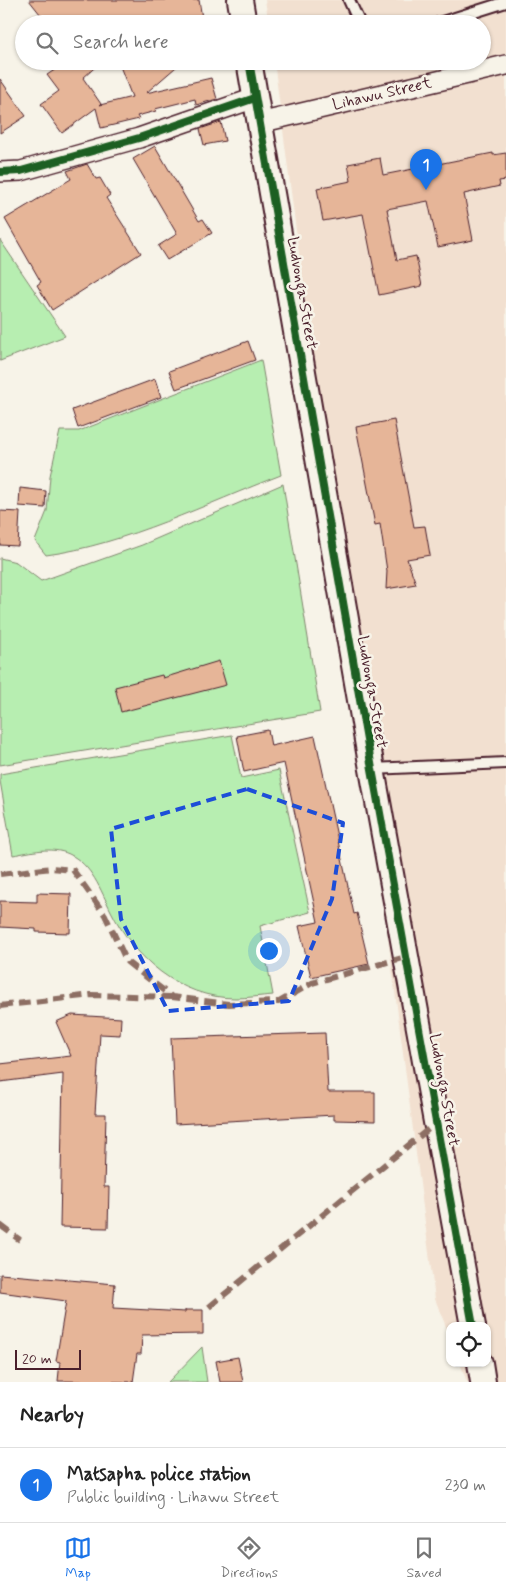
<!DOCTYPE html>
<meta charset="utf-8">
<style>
:root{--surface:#fff;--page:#f2f2f2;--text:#222;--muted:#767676;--line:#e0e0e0;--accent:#1a73e8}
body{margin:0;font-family:Mynerve,sans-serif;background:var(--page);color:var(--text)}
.controls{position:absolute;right:15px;bottom:15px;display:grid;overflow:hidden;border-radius:10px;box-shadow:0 1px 4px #0004}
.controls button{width:45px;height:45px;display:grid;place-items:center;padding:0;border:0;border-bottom:1px solid var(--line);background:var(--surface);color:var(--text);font:25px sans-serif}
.scale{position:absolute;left:15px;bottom:12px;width:66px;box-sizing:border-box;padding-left:5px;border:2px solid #4a1f2b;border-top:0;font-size:14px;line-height:18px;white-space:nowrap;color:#4a1f2b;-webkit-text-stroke:4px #f7f3e8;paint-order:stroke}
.you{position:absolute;left:268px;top:950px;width:18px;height:18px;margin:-12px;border:4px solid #fff;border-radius:50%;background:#1a73e8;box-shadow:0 0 0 8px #1a73e833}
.badge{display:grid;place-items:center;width:32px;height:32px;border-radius:50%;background:var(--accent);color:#fff;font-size:16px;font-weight:700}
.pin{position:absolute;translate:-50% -41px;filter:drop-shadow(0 1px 2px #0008)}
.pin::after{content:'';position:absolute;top:26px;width:18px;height:15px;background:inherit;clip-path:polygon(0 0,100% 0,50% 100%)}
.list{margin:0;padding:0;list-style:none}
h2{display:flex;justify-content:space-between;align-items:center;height:65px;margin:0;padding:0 20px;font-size:21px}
h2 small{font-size:16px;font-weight:400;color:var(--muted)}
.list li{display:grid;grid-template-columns:32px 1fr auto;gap:15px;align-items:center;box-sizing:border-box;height:75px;padding:0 20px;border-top:1px solid var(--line)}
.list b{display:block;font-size:19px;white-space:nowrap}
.list p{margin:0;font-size:16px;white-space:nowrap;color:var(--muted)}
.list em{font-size:16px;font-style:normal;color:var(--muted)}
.icon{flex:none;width:28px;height:28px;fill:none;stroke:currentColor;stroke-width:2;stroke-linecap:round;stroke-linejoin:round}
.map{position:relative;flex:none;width:506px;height:1382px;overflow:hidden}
.search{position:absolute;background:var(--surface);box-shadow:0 1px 4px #0004;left:15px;right:15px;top:15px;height:55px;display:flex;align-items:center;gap:12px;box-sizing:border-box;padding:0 18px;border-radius:28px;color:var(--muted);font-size:19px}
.sheet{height:140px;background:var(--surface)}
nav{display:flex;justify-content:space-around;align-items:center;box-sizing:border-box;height:70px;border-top:1px solid var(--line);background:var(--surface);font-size:14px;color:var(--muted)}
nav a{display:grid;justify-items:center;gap:2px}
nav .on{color:var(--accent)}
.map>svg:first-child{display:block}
.built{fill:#f2e0d0}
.green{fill:#b7eeb1;stroke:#80866e}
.building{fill:#e6b598;stroke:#4a1f2b}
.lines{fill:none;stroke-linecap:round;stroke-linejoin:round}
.service-casing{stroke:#4a1f2b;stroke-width:14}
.minor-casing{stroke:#4a1f2b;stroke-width:22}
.tertiary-casing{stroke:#4a1f2b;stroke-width:28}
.service{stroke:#f7f3e8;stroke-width:10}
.minor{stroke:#f7f3e8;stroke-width:19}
.tertiary{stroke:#f7f3e8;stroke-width:24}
.quiet{stroke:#8d6e63;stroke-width:6;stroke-dasharray:12 6;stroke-linecap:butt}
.cycleway-casing{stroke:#f7f3e8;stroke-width:11}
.cycleway{stroke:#1b5e20;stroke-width:8}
.marked{fill:none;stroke:#1d4ed8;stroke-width:4;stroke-dasharray:10 6;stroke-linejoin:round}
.labels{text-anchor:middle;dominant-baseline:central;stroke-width:5;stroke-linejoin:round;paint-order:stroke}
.street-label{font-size:16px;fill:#4a1f2b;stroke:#f7f3e8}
</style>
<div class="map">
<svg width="506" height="1382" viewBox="0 0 506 1382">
<rect width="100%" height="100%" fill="#f7f3e8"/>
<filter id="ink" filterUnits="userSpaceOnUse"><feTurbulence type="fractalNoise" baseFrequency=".02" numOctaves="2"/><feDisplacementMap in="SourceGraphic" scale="10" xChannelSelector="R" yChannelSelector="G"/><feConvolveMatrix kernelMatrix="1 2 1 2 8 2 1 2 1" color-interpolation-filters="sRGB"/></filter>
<g filter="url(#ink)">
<path class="built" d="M265,0H506V1382H467L460,1363H487V1326H450V1337L435,1299L274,61H482V24H269Z"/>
<path class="green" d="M0,240L65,336L0,361Z
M261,360L281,475C208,503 124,545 46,555L35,541L47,511L50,476L60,431H79Z
M283,484L320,712L0,765V558L16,562L41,581L142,545Z
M232,735L241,778L279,770L310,912L260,926L273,995C260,996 247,998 235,998C180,998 134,958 111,911C100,889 92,865 69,854C51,846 31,852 13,855L0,781V774Z
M202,1347L207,1382H168Z"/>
<path class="building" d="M29,0H199L203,24H48Z
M68,61H102L83,78L101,104L100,105L132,97L118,61H183L146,93L211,78L217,99L196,105L195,99L155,109L156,111L137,116L139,119L101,128L96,108L62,133L41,104L59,91L47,75Z
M0,79L26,116L0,133Z
M221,122L225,141L204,145L200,129Z
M155,146L199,221L203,219L212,233L167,260L158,246L177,234L133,159Z
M493,153V155L506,153V180L499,181L500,186L464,194L473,240L438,247L428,201L387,209L397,260L416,256L422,286L379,295L363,214L323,221L317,188L351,181L348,164L380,158L383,175Z
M87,164L96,179L100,178L110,195L106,198L141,253L52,310L37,285L41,282L5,219L71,179L67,171Z
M248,341L255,360L176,389L169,371Z
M155,379L161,397L78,428L72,410Z
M394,420L414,527L425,526L430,555L407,559L416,584L386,589L387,571L380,524L375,525L356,427Z
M20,488L46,491L45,508L19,506Z
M0,511L20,512L18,546L0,545Z
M219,661L226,685L121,712L115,687L162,675L163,678Z
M268,730L271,746L315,736L354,914L357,913L369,964L311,977L299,926L318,922L284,763L244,772L241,757L237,736Z
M37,893L71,894L70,933L36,932V929L0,927V901L37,902Z
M72,1015L121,1018L120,1035L100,1034L95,1114H106L104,1187H109L108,1228L60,1227L63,1074L0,1082V1064L71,1056L56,1022Z
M325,1033L328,1092H375V1121L334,1120V1115L175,1124L171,1038Z
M0,1274L115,1284L113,1308L185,1312V1310H203V1334L142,1335L141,1354H137L133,1382L58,1381L60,1362L56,1361L66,1301L0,1292Z
M238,1357L243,1382H220L216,1361Z"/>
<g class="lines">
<defs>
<path id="service" d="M349,0L360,24
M436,24L506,2
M372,769L506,763"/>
<path id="minor" d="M259,123L506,65
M0,172L21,171L139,138L255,98"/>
<path id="tertiary" d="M240,0L244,24
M249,61L372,769L473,1326
M480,1363L483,1382"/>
</defs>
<use href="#service" class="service-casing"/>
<use href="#minor" class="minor-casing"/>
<use href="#tertiary" class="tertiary-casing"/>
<use href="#service" class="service"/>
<use href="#minor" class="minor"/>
<use href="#tertiary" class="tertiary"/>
<path class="quiet" d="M0,874L52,868L73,870L105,915L127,962L172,997L229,1004L279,1002L312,983L406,957
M0,1006L91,995L172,997
M0,1225L20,1240
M209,1307L436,1123"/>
<defs>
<path id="cycleway" d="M249,61L372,769L473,1326
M0,172L21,171L139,138L255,98"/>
</defs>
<use href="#cycleway" class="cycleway-casing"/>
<use href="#cycleway" class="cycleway"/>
</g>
</g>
<path class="marked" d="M247,789L343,823L332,899L289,1001L168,1011L121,919L111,829Z"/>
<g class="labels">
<g class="street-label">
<text transform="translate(382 94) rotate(-13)">Lihawu Street</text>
<text transform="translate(302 293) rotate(80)">Ludvonga Street</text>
<text transform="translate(372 692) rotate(80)">Ludvonga Street</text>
<text transform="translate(444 1090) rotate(80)">Ludvonga Street</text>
</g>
</g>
</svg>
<div class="controls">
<button><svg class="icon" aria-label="locate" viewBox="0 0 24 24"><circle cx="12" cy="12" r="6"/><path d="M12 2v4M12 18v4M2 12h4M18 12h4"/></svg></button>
</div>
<div class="scale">20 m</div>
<div class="you"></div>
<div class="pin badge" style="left:426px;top:190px">1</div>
<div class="search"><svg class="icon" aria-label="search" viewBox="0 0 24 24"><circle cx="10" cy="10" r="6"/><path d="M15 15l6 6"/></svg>Search here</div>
</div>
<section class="sheet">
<h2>Nearby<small></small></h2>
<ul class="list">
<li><span class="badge">1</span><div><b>Matsapha police station</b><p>Public building · Lihawu Street</p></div><em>230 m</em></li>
</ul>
</section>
<nav>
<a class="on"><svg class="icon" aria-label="map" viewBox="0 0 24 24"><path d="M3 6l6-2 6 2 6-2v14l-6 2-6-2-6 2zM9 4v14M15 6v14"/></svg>Map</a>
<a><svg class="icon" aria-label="directions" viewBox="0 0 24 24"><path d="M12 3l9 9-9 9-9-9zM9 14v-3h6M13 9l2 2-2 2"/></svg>Directions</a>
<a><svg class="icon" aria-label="saved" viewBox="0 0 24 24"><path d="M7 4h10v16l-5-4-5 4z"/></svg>Saved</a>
</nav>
